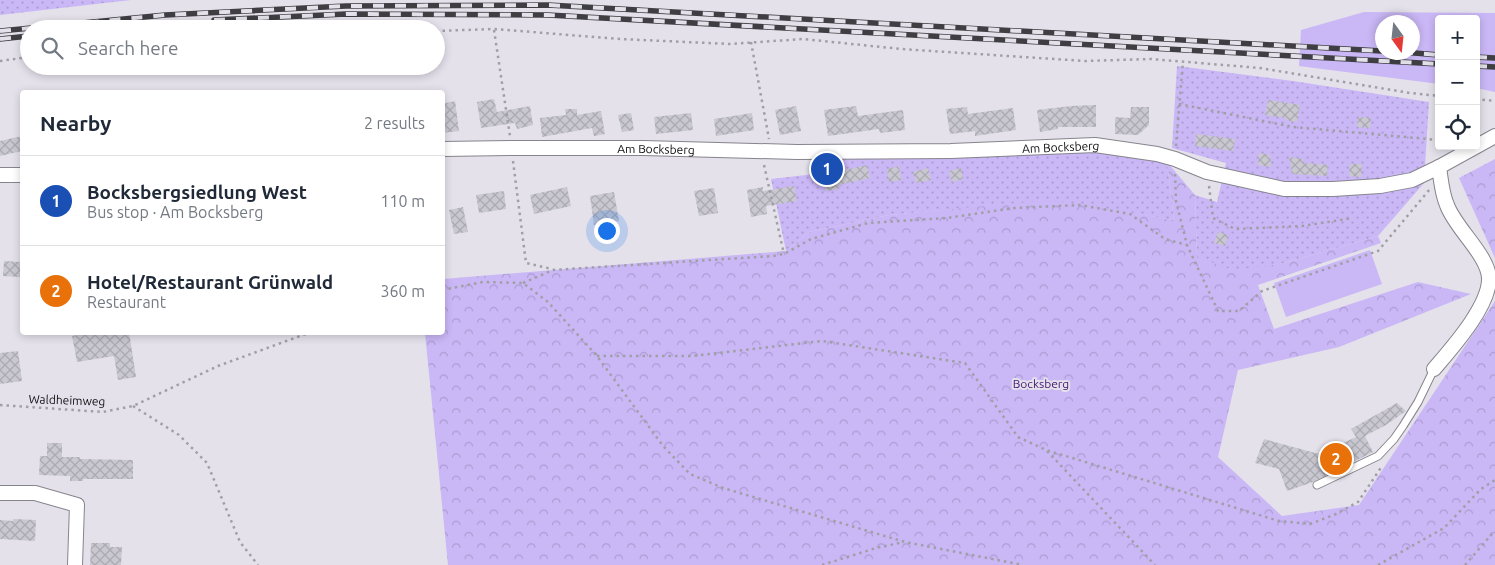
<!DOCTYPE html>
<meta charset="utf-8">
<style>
:root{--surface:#fff;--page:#f6f6f7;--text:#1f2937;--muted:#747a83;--line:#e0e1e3;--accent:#0b8043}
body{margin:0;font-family:Ubuntu,sans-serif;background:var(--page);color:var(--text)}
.controls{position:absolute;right:15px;top:15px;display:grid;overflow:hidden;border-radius:5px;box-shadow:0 2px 8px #0003}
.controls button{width:45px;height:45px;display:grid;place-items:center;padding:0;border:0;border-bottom:1px solid var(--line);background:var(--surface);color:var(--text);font:25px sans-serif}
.compass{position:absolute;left:1375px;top:15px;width:45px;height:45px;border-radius:50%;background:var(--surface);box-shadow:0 2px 8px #0003;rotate:165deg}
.you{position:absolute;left:606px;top:230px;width:18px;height:18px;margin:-12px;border:4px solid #fff;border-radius:50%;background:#1a73e8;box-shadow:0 0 0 8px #1a73e833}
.badge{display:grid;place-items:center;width:32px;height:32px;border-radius:50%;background:var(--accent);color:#fff;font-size:16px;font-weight:700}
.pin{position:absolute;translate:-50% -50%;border:2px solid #fff;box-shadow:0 1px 5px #0006}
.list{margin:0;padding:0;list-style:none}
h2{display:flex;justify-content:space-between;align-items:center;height:65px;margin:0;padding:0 20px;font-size:21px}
h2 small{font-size:16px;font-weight:400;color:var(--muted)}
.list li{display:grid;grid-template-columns:32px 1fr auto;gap:15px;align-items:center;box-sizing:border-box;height:90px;padding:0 20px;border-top:1px solid var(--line)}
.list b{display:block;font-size:19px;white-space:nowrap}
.list p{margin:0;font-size:16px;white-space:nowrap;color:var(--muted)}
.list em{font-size:16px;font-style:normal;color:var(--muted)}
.icon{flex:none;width:28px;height:28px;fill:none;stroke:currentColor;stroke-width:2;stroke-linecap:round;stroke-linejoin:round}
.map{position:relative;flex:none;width:1495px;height:565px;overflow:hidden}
.search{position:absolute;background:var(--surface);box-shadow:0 2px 8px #0003;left:20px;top:20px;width:425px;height:55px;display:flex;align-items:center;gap:12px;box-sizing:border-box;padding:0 18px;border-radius:28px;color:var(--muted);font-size:19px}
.panel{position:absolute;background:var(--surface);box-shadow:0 2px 8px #0003;left:20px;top:90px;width:425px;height:245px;border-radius:5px}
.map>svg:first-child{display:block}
.grass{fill:#cab7f6;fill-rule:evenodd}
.forest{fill:url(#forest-crowns)}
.garden{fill:url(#garden-dots)}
.building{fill:url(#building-cross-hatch)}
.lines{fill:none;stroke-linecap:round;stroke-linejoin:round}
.service-casing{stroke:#86848c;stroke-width:9}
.minor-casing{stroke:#86848c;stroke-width:16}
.path{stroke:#a19fa6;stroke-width:2.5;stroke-dasharray:2.5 4;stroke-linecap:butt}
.service{stroke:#fff;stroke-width:7}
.minor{stroke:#fff;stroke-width:14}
.rail-casing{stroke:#3f3e42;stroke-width:5.5}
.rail{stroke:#e4e1eb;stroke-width:4;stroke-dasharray:11;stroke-linecap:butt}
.labels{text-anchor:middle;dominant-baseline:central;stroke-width:4;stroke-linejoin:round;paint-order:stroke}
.street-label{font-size:12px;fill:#0e0d10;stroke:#e4e1eb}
.park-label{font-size:12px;fill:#401273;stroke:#e4e1eb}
</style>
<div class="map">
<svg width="1495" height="565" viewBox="0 0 1495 565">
<defs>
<pattern id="forest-crowns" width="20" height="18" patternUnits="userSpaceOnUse" patternTransform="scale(1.25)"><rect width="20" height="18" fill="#cab7f6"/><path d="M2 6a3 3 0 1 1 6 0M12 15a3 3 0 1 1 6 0" fill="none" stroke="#ac9cd2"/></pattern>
<pattern id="garden-dots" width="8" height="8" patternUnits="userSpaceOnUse" patternTransform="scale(1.25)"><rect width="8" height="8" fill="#cab7f6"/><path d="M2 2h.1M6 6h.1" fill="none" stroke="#ac9cd2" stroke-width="1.8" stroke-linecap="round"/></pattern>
<pattern id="building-cross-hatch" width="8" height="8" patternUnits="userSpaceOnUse" patternTransform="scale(1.25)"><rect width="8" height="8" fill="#c9c7d0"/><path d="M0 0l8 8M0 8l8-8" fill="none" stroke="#abaab2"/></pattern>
</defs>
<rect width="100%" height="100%" fill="#e4e1eb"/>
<path class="grass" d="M1364,12L1495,13V92L1476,88V19H1439V84L1299,66L1301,30ZM1382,22H1412V52H1382Z
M1370,250L1382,284L1286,317L1274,283Z"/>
<path class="forest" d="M1495,159V258L1459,178Z
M1167,162L1195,195L1197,256L1280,264L1378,236L1381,243L1258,285L1274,329L1418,282L1471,294L1339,347L1238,370L1218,457L1282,516L1359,505L1495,301V565H448L425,333L442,332L443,279L786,251L809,232L889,215L1050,199L1174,220Z"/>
<path class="garden" d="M0,0H131L0,15Z
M1177,66L1293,81L1429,102L1424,183L1378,236L1280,264L1233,270L1197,257L1195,195L1217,202L1226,163L1172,148Z
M1093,152L1167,162L1174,220L1050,200L889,215L809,232L786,251L771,179L832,172L831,158Z"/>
<path class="building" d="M494,99L497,112L530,106L533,125L517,129L515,123L481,128L477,102Z
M1268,100L1300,105L1297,122L1285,120L1286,118L1265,115Z
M455,101L459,131L442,133V104Z
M1096,105V127H1058V129L1040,132L1037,110L1071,106Z
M796,106L801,131L780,135L775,110Z
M856,106L858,116L903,110L905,130L880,133L879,129L828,136L824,110Z
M967,107L968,114L1013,108L1016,130L975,136V131L950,134L946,109Z
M1131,107H1149V125L1138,135L1115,134V117L1130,118Z
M565,109H577V115L601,111L605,134L594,136L592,128L542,137L540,118L566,115Z
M631,113L634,130L622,132L618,115Z
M691,113L693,130L656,134L654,117Z
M752,113L754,130L716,136L714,119Z
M1358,117L1371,118L1370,128L1357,127Z
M1196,134L1235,139L1233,151L1195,146Z
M22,136V151L0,156V141Z
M1259,153L1270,155L1271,167L1258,165Z
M1289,157L1303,159V163L1328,165L1327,176L1292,174Z
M1350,164H1362L1361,177L1349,176Z
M867,165L870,178L838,185L839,189L826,191L823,176L845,172V170Z
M899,166L901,180L889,182L887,169Z
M928,168L931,180L916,183L913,172Z
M961,168L963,179L952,182L949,171Z
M794,186L797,201L766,206L767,214L751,217L747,190L763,187V191Z
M567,187L571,206L534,214L530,195Z
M714,188L718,213L699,216L694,191Z
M504,191L506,209L479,213L476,195Z
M614,192L619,221L594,225L590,196Z
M463,207L468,232L454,234L449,210Z
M1218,232L1228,235L1225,246L1214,243Z
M4,261L21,262L20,277L3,276Z
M94,332H129L136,377L118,380L114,356L77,362L72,336Z
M18,351L22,381L0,384V353Z
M1397,403L1406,411L1386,425L1365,436L1373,452L1313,482L1287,491L1279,469L1255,463L1264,439L1319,454L1356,437L1351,429Z
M47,443H62V457H80V459L133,460V479H83V481H70V476L39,475L40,456H47Z
M13,519L36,520L35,541L0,539V520L13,521Z
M91,543H110V547H122L121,565H90Z"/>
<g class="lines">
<defs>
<path id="service" d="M1317,485L1378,456L1394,439L1403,426L1418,402L1434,369"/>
<g id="minor">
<path id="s1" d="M442,149L512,148H643L797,152L951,151L1095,145L1157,154L1175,159L1207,172L1284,189H1333L1380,186L1412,180L1439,167L1495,136"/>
<path d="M0,175H22"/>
<path d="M1434,369C1451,349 1490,306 1489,278C1488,255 1455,228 1447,205C1442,194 1441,180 1439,167"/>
<path d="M0,493H35L77,505L75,565"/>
</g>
</defs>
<use href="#service" class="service-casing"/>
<use href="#minor" class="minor-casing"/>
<path class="path" d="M494,30L510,136
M436,31L494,29L620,39L730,44L803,39L901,49L1085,61L1151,59L1260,68L1410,93L1439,96
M751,42L769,139
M0,61L29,57
M1476,99L1495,101
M1179,104L1293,127L1439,140
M1176,146L1183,61
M513,161L526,263L552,269
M764,165L784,254
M1175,174L1176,201L1187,245L1218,311H1239L1262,291L1378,251L1430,189
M1209,186L1213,218L1235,229L1302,226L1353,218
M523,283L553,270L773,256L784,254L811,239L868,223L947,218L1014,208L1080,205L1130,214L1165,239L1187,245
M442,290L483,282L523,283L548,302L597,356L663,446L690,474L723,488L905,542L1023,565
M597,356H693L822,341L965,363L1018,437L1046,450L1279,521L1310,524L1336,514L1358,502L1382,466
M0,405L103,412L133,406L218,366L311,332
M133,406L179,435L207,463L240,542L258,565
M1047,451L1155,565
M822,565L876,548L904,542
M1378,565L1444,528L1481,489L1495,480
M1465,565L1492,534L1495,533"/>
<use href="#service" class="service"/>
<use href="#minor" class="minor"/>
<defs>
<path id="rail" d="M214,20L346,14L548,15L1439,64
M0,31L165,15L346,6L548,5L1382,51
M0,39L29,36
M1402,52L1439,55
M1476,57L1495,58
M1476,66L1495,67"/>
</defs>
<use href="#rail" class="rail-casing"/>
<use href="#rail" class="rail"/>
</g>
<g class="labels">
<g class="street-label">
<text stroke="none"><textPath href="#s1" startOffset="619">Am Bocksberg</textPath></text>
<text stroke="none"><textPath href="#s1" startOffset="214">Am Bocksberg</textPath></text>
<text transform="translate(67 400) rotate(2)">Waldheimweg</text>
</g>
<g class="park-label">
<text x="1041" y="383">Bocksberg</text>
</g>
</g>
</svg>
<div class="controls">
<button>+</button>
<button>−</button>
<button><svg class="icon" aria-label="locate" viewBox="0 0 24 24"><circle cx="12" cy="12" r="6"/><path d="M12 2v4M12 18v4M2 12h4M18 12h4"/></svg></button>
</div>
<svg class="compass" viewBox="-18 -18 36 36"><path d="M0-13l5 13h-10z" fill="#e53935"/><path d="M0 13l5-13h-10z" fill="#747a83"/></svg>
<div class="you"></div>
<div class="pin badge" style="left:827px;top:169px;background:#1a4fb4">1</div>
<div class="pin badge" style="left:1336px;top:459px;background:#e8710a">2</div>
<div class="search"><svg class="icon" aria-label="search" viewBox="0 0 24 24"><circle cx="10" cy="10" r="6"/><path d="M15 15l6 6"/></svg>Search here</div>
<section class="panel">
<h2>Nearby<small>2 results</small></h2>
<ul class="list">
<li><span class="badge" style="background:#1a4fb4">1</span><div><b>Bocksbergsiedlung West</b><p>Bus stop · Am Bocksberg</p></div><em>110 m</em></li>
<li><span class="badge" style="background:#e8710a">2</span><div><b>Hotel/Restaurant Grünwald</b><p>Restaurant</p></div><em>360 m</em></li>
</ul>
</section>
</div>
